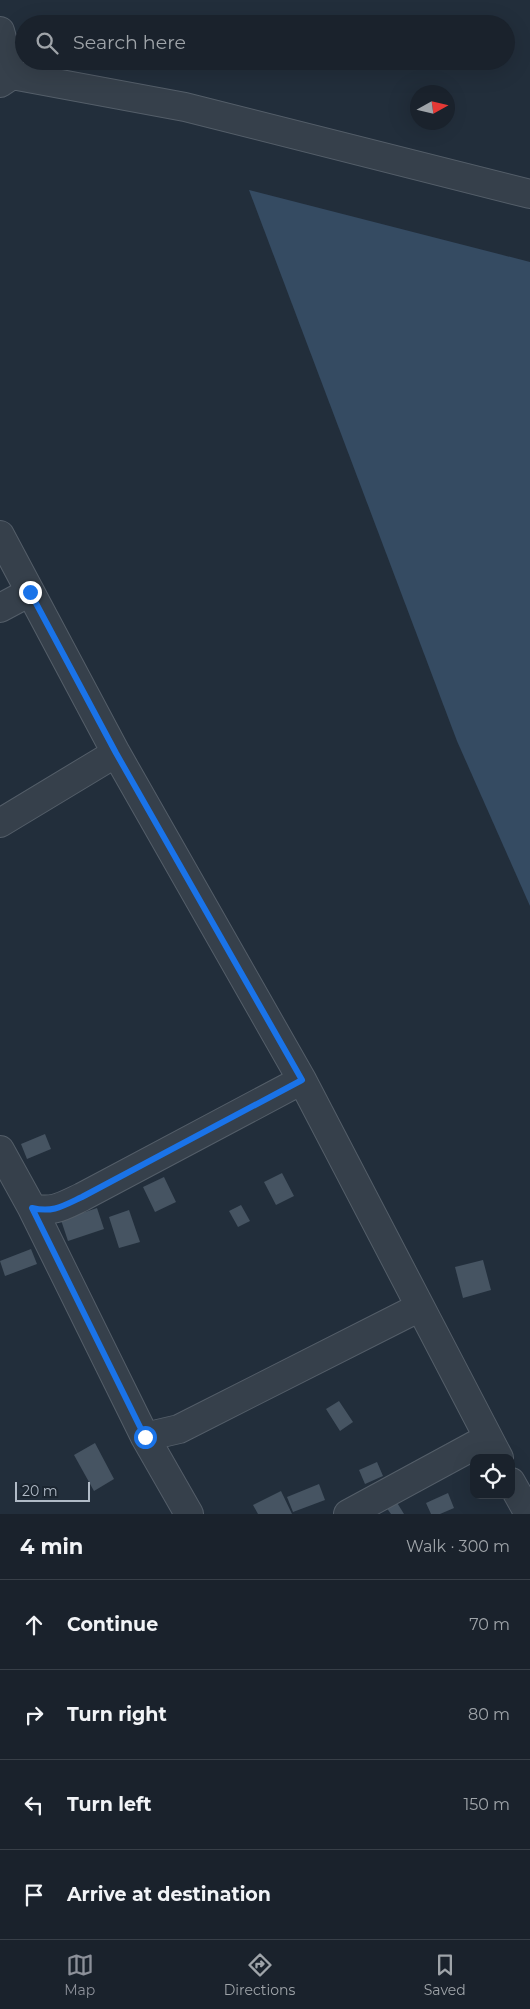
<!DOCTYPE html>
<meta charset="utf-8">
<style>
:root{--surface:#1a222c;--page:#232a34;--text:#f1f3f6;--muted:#9fa4a9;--line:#383f48;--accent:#8c9099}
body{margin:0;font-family:Montserrat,sans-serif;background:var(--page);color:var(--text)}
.controls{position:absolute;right:15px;bottom:15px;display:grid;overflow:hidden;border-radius:10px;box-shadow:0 5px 20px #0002}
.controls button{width:45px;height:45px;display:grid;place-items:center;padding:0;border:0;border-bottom:1px solid var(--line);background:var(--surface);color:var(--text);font:25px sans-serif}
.compass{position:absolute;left:410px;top:85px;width:45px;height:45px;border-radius:50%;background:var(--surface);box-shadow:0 5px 20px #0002;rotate:82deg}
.scale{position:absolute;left:15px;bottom:12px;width:75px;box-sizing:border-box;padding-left:5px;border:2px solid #b1bbc7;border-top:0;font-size:14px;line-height:18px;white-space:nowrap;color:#b1bbc7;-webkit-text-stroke:4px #1b2530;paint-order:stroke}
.stop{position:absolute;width:15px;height:15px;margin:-11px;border:4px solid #1a73e8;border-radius:50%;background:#fff}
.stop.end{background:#1a73e8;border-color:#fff;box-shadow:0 1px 5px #0008}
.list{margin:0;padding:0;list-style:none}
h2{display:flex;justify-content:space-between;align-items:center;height:65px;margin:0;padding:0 20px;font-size:21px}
h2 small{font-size:16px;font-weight:400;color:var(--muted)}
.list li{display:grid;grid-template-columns:32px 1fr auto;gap:15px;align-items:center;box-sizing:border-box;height:90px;padding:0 20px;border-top:1px solid var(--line)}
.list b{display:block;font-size:19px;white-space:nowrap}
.list em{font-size:16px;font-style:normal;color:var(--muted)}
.icon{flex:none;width:28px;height:28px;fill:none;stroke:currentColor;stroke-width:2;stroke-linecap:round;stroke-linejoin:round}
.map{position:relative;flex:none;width:530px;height:1514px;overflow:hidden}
.search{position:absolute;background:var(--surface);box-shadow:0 5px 20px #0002;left:15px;right:15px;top:15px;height:55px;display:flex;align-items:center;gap:12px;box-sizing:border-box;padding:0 18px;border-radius:28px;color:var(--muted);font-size:19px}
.sheet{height:425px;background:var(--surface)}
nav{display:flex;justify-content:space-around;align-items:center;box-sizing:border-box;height:70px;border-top:1px solid var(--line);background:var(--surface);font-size:14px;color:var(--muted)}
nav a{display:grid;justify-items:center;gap:2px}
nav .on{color:var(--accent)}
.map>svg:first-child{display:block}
.water{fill:#354b62}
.building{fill:#465462}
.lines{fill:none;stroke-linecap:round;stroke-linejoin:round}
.minor-casing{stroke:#545e69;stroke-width:30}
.minor{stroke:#36404b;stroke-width:28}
.route{stroke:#1a73e8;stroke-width:6}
</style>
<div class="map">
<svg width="530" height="1514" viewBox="0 0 530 1514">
<rect width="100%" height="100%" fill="#222e3b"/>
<path class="water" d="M249,190L530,262V906L457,741Z"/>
<path class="building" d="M45,1134L51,1149L27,1159L21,1144Z
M282,1173L294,1196L276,1205L264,1182Z
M164,1177L176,1202L155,1212L143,1187Z
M241,1205L250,1221L238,1227L229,1211Z
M97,1208L104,1229L68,1241L61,1220Z
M129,1210L140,1242L119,1248L109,1217Z
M31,1249L37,1264L5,1276L0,1261Z
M483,1260L491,1290L463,1298L455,1267Z
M339,1401L353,1422L340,1431L326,1409Z
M95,1443L114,1479L94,1491L74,1455Z
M377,1462L383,1476L365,1484L359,1470Z
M319,1484L325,1500L293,1512L287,1497Z
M281,1491L292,1514H258L253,1505Z
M448,1493L454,1508L440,1514H431L426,1503Z
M396,1501L404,1514H391L386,1507Z"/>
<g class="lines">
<defs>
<path id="minor" d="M0,31L12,75L0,83
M12,75L185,107L530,194
M0,535L116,753L302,1080L499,1458
M0,608L30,592
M0,823L116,753
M0,1150L32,1208L145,1437L189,1514
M32,1208C53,1213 63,1206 82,1197L302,1080
M145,1437L179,1429L420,1307
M511,1482L529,1514
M348,1514L488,1438"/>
</defs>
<use href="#minor" class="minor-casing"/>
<use href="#minor" class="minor"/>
</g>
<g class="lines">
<path class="route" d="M30,592L116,753L302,1080L82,1197C63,1206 53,1213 32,1208L145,1437"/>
</g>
</svg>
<div class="controls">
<button><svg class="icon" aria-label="locate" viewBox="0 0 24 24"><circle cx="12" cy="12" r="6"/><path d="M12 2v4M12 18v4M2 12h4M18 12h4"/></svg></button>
</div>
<svg class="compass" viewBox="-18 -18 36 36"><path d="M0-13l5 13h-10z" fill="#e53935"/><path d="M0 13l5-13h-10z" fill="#9fa4a9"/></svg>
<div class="scale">20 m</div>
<div class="stop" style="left:145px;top:1437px"></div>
<div class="stop end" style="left:30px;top:592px"></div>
<div class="search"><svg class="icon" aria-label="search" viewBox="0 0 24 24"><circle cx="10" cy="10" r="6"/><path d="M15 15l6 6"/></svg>Search here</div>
</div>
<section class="sheet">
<h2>4 min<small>Walk · 300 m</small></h2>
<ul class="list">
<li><svg class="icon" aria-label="ahead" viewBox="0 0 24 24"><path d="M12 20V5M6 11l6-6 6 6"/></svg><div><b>Continue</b></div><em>70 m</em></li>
<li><svg class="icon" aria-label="right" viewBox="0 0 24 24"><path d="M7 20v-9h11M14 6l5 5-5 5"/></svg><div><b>Turn right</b></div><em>80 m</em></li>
<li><svg class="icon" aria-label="left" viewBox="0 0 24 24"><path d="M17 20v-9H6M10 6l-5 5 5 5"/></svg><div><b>Turn left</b></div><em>150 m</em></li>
<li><svg class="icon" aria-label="arrive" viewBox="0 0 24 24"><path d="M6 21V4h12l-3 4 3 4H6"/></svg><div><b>Arrive at destination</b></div></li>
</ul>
</section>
<nav>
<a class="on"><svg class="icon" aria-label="map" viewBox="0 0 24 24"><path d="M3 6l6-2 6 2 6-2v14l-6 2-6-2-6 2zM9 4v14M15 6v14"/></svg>Map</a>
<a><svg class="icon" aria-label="directions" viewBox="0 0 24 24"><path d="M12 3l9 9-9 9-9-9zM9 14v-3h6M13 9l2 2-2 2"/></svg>Directions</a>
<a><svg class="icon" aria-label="saved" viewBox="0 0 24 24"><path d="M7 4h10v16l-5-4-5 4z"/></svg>Saved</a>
</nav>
